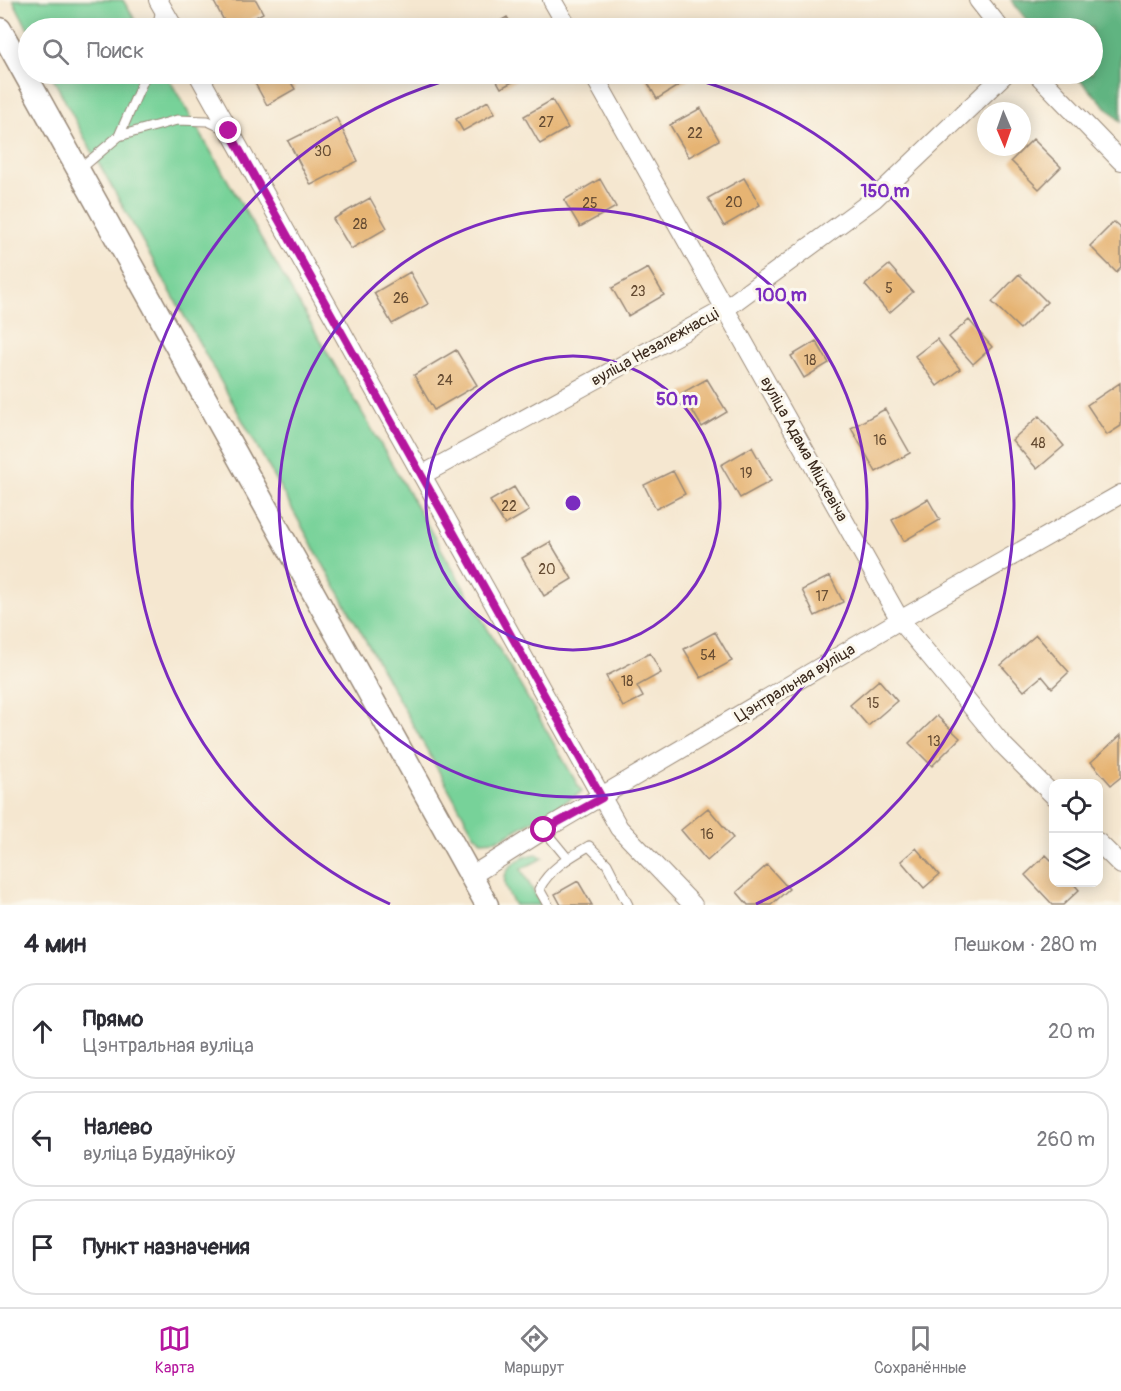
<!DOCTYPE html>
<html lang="ru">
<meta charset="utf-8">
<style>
:root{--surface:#fff;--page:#f7f7f7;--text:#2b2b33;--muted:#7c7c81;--line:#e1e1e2;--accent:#b5179e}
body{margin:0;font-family:Pangolin,sans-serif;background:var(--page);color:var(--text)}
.controls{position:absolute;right:18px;bottom:18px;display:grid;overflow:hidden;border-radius:12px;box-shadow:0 3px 15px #0003}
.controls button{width:54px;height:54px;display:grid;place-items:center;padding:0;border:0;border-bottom:2px solid var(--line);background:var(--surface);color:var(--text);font:30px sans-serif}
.compass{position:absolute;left:977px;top:102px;width:54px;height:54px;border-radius:50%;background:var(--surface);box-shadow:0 3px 15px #0003;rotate:178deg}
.stop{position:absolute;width:18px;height:18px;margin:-14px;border:4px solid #b5179e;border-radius:50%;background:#fff}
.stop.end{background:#b5179e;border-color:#fff;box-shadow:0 2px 6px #0008}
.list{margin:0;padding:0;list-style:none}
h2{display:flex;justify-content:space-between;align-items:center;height:78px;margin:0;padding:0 24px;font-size:26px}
h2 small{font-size:20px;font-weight:400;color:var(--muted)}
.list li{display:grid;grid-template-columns:39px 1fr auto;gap:18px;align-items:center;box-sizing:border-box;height:96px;margin:0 12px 12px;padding:0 12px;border:2px solid var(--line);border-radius:24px}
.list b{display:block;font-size:22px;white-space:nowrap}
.list p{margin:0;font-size:20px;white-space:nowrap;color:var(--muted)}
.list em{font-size:20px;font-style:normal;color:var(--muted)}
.icon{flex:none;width:33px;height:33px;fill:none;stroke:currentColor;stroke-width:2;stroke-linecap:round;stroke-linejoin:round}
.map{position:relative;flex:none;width:1121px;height:905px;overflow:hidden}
.search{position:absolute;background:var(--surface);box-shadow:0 3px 15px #0003;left:18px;right:18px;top:18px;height:66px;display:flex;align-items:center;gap:15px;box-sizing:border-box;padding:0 21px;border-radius:33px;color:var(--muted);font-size:22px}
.sheet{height:402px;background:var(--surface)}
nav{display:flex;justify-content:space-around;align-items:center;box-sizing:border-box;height:84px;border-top:2px solid var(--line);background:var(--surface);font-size:16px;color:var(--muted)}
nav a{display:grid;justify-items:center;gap:3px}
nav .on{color:var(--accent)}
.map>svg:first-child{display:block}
.green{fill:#77d299;stroke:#597e5c;stroke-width:1.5}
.forest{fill:#61b481;stroke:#4e6f50;stroke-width:1.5}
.building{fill:#e6b473}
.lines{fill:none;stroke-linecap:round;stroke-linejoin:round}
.service-casing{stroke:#988877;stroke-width:11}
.minor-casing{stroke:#988877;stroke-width:20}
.tertiary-casing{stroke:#988877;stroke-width:25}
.service{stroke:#fff;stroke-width:9}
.minor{stroke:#fff;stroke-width:18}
.tertiary{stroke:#fff;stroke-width:22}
.route{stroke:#b5179e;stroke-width:8}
.ring{fill:none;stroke:#7b2cbf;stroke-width:3}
.labels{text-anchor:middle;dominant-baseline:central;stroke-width:6;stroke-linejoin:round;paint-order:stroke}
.number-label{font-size:14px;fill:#664c33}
.street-label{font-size:16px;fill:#3b2a1e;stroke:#fbf7ec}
.centre{fill:#7b2cbf;stroke:#fbf7ec;stroke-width:3}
.ring-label{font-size:18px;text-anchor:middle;font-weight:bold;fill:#7b2cbf;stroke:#fbf7ec;stroke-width:6;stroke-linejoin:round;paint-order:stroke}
</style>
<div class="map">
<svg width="1121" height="905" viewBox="0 0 1121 905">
<rect width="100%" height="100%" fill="#fbf7ec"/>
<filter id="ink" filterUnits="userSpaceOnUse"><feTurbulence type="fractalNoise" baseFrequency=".0167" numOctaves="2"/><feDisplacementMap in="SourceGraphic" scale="12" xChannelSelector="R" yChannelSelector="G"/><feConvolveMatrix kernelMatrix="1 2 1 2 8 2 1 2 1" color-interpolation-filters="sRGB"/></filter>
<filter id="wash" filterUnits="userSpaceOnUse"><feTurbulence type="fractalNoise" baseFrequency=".008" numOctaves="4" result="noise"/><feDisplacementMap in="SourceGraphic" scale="24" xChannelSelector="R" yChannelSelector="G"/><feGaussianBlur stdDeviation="1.35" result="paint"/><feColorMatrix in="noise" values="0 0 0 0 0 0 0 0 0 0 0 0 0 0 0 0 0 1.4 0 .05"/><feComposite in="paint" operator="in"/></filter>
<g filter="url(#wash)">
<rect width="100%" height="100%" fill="#f5e7d0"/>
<path class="green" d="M13,0H123L140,28L28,29Z
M51,74H166L582,792L504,837L496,840L481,841L474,834L84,137Z
M537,854L543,858L521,869L541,905H515C512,900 508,894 506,888C499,868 521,856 537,854Z"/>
<path class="forest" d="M1011,0H1121V122L1074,74H1092V28H1033Z"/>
<g id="blocks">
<path class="building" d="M218,0H256L263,13L235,28H228L214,2Z
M507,17L514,28H488Z
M256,74H286L295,89L267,105L251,76Z
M493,74H528L501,88Z
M648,74H686L689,79L657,99L644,76Z
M552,100L568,128L540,144L524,116Z
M488,101L495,113L463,131L456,119Z
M701,108L719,140L689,157L670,125Z
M336,117L358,161L311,185L288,141Z
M1033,139L1061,167L1039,189L1011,161Z
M744,178L760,205L724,226L708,198Z
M600,179L616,207L580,227L564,200Z
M370,198L387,228L351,249L333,219Z
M1114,222L1121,228V267L1116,272L1090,246Z
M889,265L913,292L889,313L865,285Z
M648,268L664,295L628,316L612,288Z
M410,272L428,304L392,324L374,293Z
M1019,274L1047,302L1020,329L992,302Z
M969,320L992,347L973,364L949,337Z
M937,339L960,369L937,386L915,356Z
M816,341L829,363L804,378L791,356Z
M456,350L477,385L434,410L414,375Z
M707,379L727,412L702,427L682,393Z
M1120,383L1121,426L1107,435L1087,405Z
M885,409L910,453L876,472L851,428Z
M1039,416L1064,446L1037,469L1012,440Z
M752,447L771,481L740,498L721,465Z
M673,471L685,494L656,509L644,485Z
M514,487L529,511L505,525L490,501Z
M928,499L940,520L904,541L892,520Z
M550,542L572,579L544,596L522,558Z
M830,576L843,602L815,616L802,590Z
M715,632L732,661L701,678L684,649Z
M1036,635L1069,672L1052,688L1042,676L1024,691L1001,665Z
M650,653L661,673L637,686L643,697L623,707L606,676Z
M879,680L897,701L868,726L850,705Z
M937,716L960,738L932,766L909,743Z
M1121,735V777L1111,785L1091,762Z
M708,808L733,838L707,861L681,830Z
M916,848L939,875L924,888L901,861Z
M1046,855L1054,863V882H1072L1079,890L1063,905H1053L1025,875Z
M767,865L789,889L771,905H748L737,892Z
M578,881L592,905H561L555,894Z"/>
</g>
</g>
<g filter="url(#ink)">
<use href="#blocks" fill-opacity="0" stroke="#988877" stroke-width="1.5"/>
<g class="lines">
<defs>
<path id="service" d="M157,28L161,9
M119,136L177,120L208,121L227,130
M79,170L119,136L146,74
M544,830L568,859
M548,905L539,889C550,868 570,857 589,846L607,864L628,905"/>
<path id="minor" d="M158,0L174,28
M552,0L568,28
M978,0L1000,28
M198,74L619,828L693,905
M593,74L900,620L1004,746L1054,796
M1037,74L1121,161
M422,475L725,309L874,199L1005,74
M1098,842L1121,865
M471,876L544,830L900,620L1121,494"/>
<path id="tertiary" d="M0,29L487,905"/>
</defs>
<use href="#service" class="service-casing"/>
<use href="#minor" class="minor-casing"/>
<use href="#tertiary" class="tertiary-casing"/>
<use href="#service" class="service"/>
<use href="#minor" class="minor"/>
<use href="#tertiary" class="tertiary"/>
</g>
</g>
<g class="lines" filter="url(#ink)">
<path class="route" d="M229,131L602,798L544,830"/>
</g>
<g class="ring">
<circle cx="573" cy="503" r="147"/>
<circle cx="573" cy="503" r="294"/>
<path d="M390 904A441 441 0 0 1 470 74M676 74A441 441 0 0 1 756 904"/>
</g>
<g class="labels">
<g class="number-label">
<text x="546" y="122">27</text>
<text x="695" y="133">22</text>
<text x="323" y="151">30</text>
<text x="734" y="202">20</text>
<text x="590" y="203">25</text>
<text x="360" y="224">28</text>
<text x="889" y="288">5</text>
<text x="638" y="291">23</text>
<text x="401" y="298">26</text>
<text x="810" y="360">18</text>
<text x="445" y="380">24</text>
<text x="880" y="440">16</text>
<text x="1038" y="443">48</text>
<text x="746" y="473">19</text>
<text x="509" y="506">22</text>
<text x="547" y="569">20</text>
<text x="822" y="596">17</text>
<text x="708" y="655">54</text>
<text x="627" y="681">18</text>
<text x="873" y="703">15</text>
<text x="934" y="741">13</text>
<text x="707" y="834">16</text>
</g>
<g class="street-label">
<text transform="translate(655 347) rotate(-29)">вуліца Незалежнасці</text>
<text transform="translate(804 449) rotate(61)">вуліца Адама Міцкевіча</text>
<text transform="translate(795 683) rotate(-31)">Цэнтральная вуліца</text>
</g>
</g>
<circle cx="573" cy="503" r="9" class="centre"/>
<g class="ring-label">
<text x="885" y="197">150 m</text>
<text x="781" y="301">100 m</text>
<text x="677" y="405">50 m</text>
</g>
</svg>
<div class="controls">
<button><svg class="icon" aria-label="locate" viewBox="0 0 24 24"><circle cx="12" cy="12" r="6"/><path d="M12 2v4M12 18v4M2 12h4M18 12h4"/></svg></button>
<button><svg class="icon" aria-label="layers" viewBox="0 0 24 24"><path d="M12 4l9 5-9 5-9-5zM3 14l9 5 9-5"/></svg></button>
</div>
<svg class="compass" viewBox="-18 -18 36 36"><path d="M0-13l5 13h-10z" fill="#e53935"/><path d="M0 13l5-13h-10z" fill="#7c7c81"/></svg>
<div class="stop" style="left:544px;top:830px"></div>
<div class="stop end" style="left:229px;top:131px"></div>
<div class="search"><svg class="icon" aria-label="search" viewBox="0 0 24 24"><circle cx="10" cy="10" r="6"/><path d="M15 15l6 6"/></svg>Поиск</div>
</div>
<section class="sheet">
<h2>4 мин<small>Пешком · 280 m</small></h2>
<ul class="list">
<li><svg class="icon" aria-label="ahead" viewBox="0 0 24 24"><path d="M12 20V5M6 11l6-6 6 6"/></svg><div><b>Прямо</b><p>Цэнтральная вуліца</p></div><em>20 m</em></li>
<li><svg class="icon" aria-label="left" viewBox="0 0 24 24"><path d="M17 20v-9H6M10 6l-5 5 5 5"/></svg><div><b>Налево</b><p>вуліца Будаўнікоў</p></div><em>260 m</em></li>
<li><svg class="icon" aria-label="arrive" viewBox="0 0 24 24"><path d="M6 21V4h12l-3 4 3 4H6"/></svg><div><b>Пункт назначения</b></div></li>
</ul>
</section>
<nav>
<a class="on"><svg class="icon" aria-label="map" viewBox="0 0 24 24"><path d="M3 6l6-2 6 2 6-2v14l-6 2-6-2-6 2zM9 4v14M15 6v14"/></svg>Карта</a>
<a><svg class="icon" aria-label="directions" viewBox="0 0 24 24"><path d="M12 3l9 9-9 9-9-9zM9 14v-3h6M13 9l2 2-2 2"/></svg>Маршрут</a>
<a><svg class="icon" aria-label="saved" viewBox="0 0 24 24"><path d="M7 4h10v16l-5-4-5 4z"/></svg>Сохранённые</a>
</nav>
